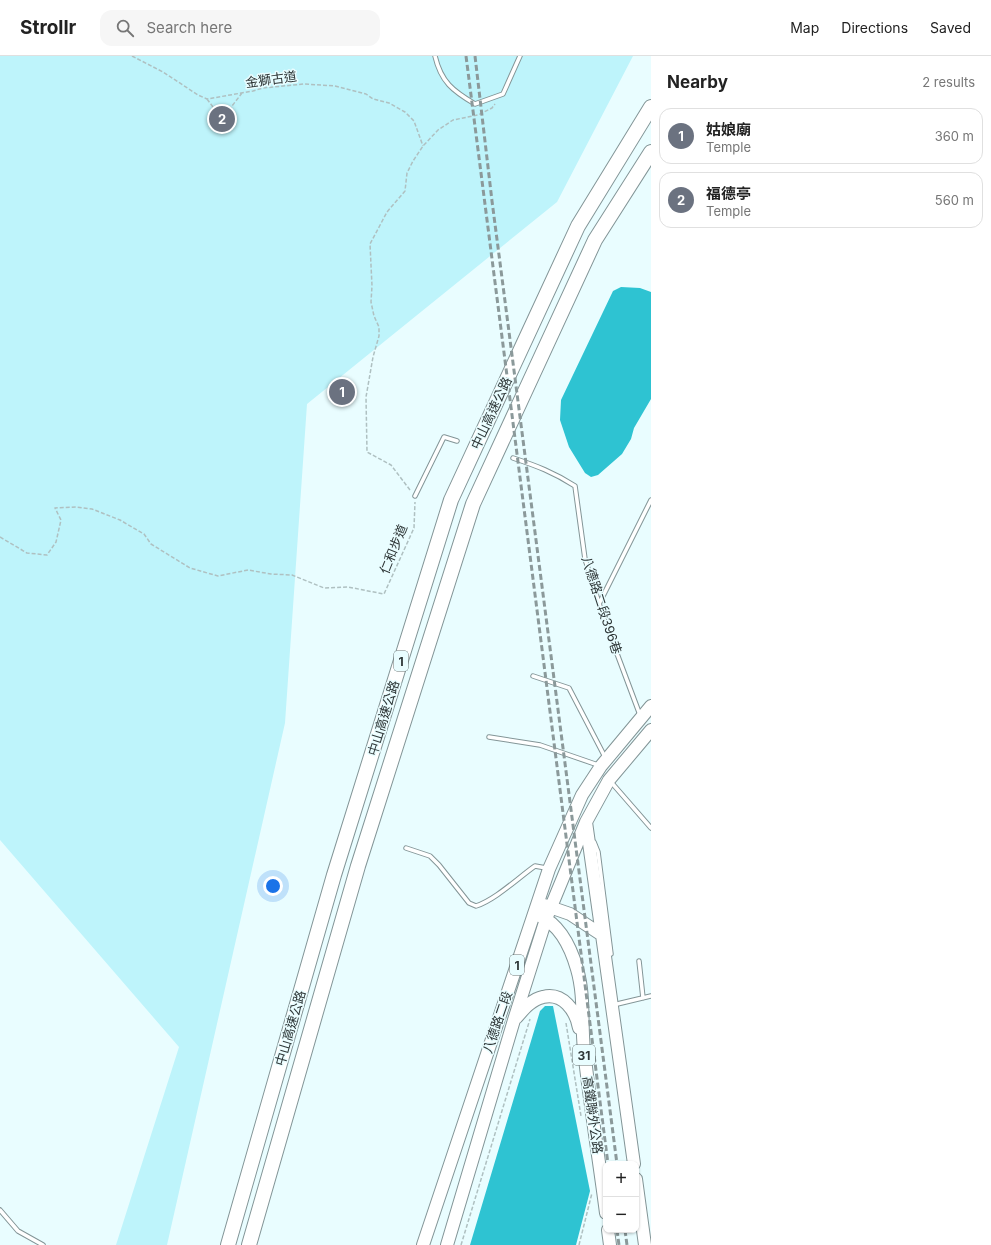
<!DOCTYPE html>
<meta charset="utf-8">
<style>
:root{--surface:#fff;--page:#f6f6f6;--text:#222;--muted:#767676;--line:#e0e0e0;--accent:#0f766e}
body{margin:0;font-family:Inter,"Noto Sans TC",sans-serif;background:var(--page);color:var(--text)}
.controls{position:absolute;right:12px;bottom:12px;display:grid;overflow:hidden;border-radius:8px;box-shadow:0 1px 3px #0004}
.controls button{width:36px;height:36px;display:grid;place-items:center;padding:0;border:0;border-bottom:1px solid var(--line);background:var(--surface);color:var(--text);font:20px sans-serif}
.you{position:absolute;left:273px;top:830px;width:14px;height:14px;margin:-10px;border:3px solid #fff;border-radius:50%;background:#1a73e8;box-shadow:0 0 0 6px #1a73e833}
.badge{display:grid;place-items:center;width:26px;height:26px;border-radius:50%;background:var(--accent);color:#fff;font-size:13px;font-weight:700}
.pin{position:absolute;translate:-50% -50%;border:2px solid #fff;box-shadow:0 1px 4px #0006}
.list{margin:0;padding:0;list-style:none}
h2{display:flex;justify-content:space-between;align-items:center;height:52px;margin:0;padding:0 16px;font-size:17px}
h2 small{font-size:13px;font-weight:400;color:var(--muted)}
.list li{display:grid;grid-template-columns:26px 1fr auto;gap:12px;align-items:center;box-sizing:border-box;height:56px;margin:0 8px 8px;padding:0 8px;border:1px solid var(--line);border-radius:12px}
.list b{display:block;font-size:15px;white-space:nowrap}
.list p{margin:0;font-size:13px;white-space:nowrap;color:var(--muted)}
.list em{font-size:13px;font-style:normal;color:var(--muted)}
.icon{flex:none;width:22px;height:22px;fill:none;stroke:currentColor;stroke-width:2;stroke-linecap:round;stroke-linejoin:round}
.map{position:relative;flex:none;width:651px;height:1189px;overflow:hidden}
header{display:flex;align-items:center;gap:24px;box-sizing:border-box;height:56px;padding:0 20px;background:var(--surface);border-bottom:1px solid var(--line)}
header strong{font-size:19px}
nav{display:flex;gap:22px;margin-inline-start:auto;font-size:14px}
.search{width:280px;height:36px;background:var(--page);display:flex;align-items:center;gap:10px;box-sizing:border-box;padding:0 14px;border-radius:12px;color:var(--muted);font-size:15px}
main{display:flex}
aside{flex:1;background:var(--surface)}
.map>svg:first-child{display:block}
.green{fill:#bef4fb}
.water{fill:#2ec3d2}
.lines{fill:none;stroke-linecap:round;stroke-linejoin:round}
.lane-casing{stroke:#839597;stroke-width:5.5}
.primary-casing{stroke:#839597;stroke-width:14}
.highway-casing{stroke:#839597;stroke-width:16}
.path{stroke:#afc0c1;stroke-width:1.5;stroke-dasharray:4 2;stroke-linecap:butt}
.lane{stroke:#fff;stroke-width:3.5}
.primary{stroke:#fff;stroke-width:12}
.highway{stroke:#fff;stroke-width:14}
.rail{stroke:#8b999a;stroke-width:3;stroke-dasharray:6 3;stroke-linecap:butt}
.labels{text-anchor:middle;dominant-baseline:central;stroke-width:3;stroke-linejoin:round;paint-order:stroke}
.shield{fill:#e9fdff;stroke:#667273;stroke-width:1}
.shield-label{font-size:12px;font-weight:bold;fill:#2e3637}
.street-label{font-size:13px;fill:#2e3637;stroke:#e9fdff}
</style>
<header>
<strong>Strollr</strong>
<div class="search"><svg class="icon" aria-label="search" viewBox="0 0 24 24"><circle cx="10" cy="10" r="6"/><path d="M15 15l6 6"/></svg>Search here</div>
<nav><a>Map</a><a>Directions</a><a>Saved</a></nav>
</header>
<main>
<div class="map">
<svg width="651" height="1189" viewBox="0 0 651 1189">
<rect width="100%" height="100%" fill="#e9fdff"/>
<path class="green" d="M0,0H633L557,146L307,348L285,667L167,1189H116L179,991L0,784Z"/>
<path class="water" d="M621,231L640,232L651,236V343L634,372L631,383L622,398L598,419L591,421L585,417L569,391L560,364L561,344L613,235Z
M545,950H553L590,1135L576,1189H470L540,955Z"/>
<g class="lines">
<defs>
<path id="lane" d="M435,0C441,26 453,35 475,48L503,38L520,0
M513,402C537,410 553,416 575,430L585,503L604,563L640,659
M415,440L444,381L457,385
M599,548L651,444
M533,620L569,632L605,701
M489,681L540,689L598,709
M611,726L651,772
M594,786L598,796L611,898
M406,792L430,800L439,809L469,847L476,850C495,844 518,822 535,810L546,812
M639,905L643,942
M613,949L651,940
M0,1154L18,1175L43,1189"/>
<path id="primary" d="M586,766L602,879
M544,849L570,858L602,879L634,1108
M540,860C560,869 571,892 577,913C585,940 581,967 584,994C590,1049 599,1103 606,1157
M516,962C523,954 532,943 543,941C563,936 576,955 579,972
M636,1123L645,1189
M608,1174L610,1189
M423,1189L549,813L582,739L601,710L651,650
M447,1189L514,964L546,863L586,766L609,724L651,674"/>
<path id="highway" d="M228,1189L334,819L451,444L578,170L651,51
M249,1189L358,810L473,448L595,184L651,96"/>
</defs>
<use href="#lane" class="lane-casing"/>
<use href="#primary" class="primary-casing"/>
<use href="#highway" class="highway-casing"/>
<path class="path" d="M132,0L163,16L198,39L207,43L253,35L263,32L304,28L335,30L366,38L373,43L389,47L405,56L414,65L423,90
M207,43L222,63L242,37
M410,434L391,409L367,396L366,341L373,301L379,280V271L374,260L371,246L372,230L370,188L387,156L405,135L407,117L413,105L423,90L438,74L453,64L478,59L492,52L495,48
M0,481L27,497L47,499L56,486L61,464L55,452L76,451L92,453L120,464L144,478L151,488L190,512L218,520L248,514L271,518L292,519L324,532L348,531L384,538L414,472L415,446
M566,967L581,1060
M461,1189L530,963
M579,1189L592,1137"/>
<use href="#lane" class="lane"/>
<use href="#primary" class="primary"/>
<use href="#highway" class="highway"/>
<path class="rail" d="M466,0L608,1108
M475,0L492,145L617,1108
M617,1174L619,1189
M625,1174L627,1189"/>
</g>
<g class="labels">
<g class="shield">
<rect x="394" y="595" width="14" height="20" rx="3"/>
<rect x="510" y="899" width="14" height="20" rx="3"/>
<rect x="573" y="989" width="22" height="20" rx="3"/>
</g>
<g class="shield-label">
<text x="401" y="605">1</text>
<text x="517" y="909">1</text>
<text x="584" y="999">31</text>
</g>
<g class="street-label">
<text transform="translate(271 23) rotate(-8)">金獅古道</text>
<text transform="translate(491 357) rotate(-65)">中山高速公路</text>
<text transform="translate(393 493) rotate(-68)">仁和步道</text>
<text transform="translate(602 549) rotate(72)">八德路二段396巷</text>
<text transform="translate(383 662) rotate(-73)">中山高速公路</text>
<text transform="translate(497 966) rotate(-71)">八德路二段</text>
<text transform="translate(290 972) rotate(-74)">中山高速公路</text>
<text transform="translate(593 1059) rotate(82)">高鐵聯外公路</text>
</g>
</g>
</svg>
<div class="controls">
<button>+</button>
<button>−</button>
</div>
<div class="you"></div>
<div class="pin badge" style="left:342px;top:336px;background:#6b7280">1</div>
<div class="pin badge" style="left:222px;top:63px;background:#6b7280">2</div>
</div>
<aside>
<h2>Nearby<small>2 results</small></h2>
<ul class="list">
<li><span class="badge" style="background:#6b7280">1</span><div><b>姑娘廟</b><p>Temple</p></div><em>360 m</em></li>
<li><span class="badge" style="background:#6b7280">2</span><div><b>福德亭</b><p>Temple</p></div><em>560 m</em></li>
</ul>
</aside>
</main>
